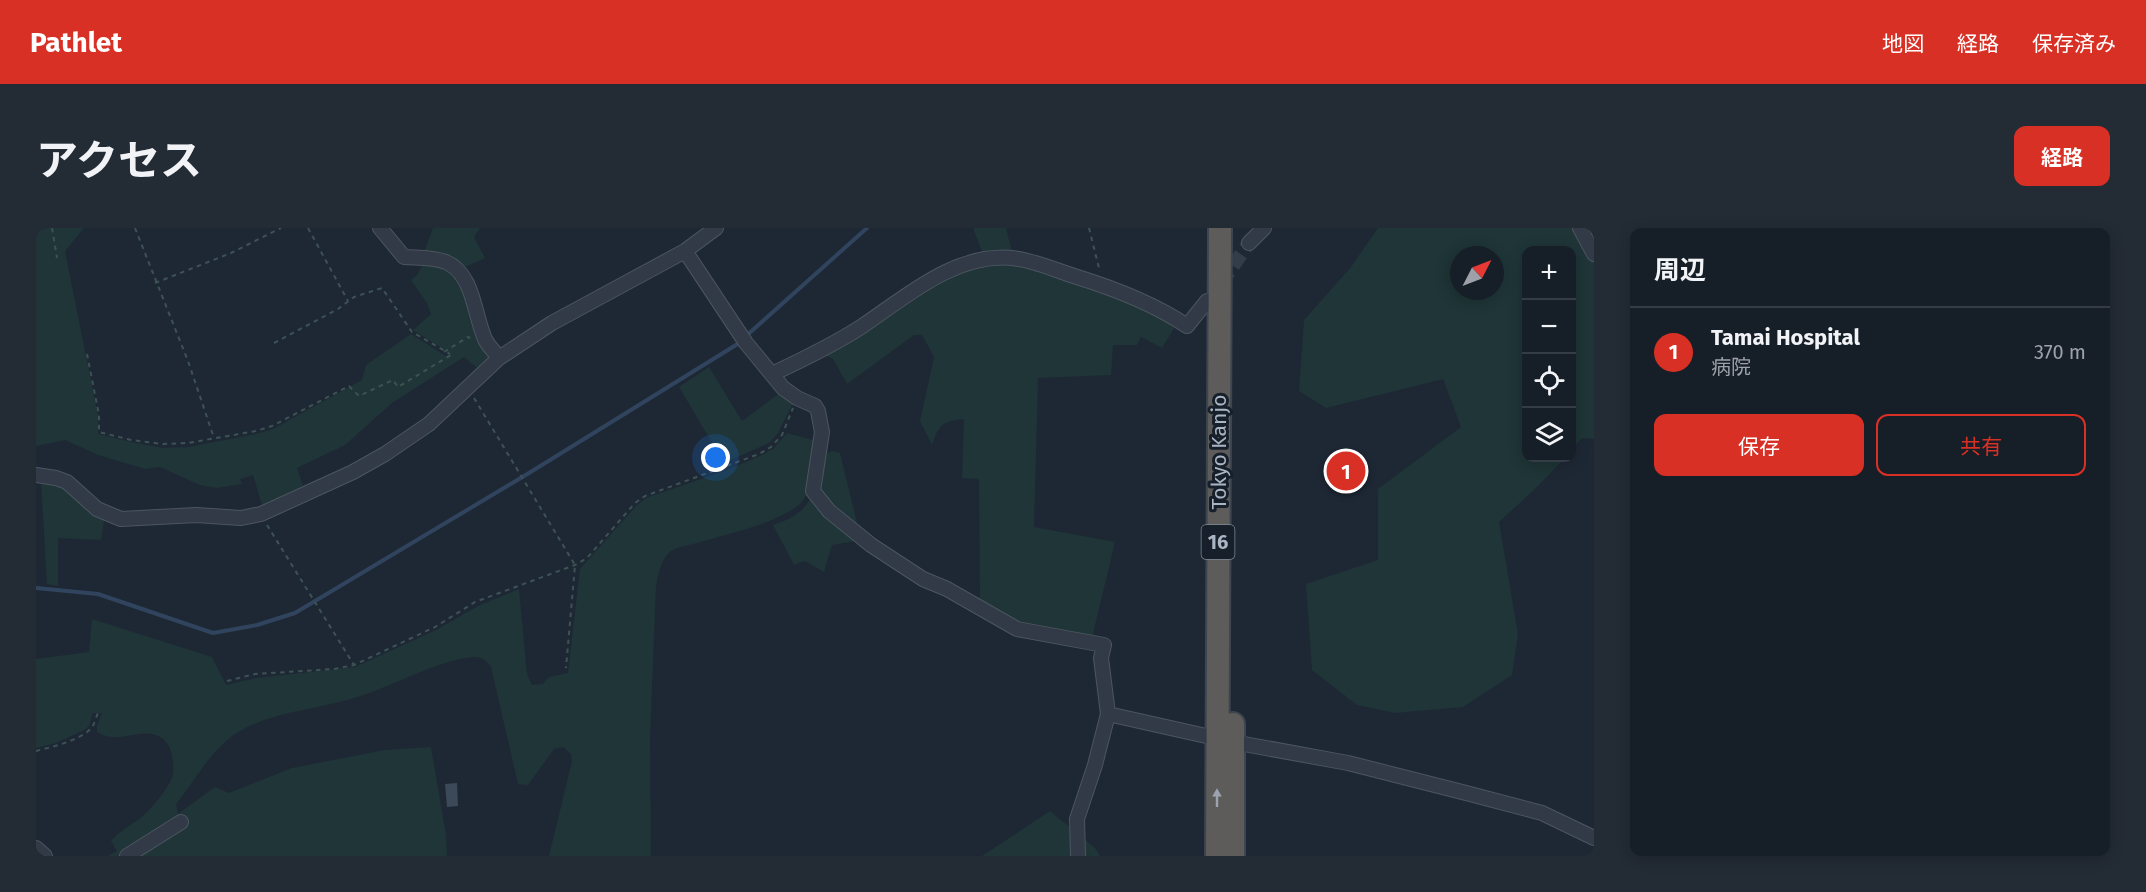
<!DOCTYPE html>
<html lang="ja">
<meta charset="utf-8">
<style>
:root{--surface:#161e28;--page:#232b34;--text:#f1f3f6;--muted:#9ea2a8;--line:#353c45;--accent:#d93025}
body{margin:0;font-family:"Fira Sans","Noto Sans JP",sans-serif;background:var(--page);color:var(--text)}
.controls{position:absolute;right:18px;top:18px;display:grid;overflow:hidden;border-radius:12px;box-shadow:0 3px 15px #0003}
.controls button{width:54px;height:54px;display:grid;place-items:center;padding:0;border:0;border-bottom:2px solid var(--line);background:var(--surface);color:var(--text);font:30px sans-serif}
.compass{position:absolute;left:1414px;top:18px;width:54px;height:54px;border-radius:50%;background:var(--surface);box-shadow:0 3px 15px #0003;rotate:48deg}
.you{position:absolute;left:680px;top:230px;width:21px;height:21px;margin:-15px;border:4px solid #fff;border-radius:50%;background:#1a73e8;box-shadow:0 0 0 9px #1a73e833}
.badge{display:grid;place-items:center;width:39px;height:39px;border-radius:50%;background:var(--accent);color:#fff;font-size:20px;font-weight:700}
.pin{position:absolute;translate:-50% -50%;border:3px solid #fff;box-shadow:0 2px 6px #0006}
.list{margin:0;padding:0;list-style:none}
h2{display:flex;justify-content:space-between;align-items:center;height:78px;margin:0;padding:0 24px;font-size:26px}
h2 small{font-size:20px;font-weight:400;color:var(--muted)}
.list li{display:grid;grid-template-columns:39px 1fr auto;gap:18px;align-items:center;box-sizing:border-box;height:90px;padding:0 24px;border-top:2px solid var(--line)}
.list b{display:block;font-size:22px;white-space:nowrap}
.list p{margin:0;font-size:20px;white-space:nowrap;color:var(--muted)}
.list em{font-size:20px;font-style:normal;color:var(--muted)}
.actions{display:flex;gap:12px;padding:18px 24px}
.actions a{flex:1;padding:14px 0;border:2px solid var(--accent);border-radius:12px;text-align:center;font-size:21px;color:var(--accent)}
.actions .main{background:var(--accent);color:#fff}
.icon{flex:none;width:33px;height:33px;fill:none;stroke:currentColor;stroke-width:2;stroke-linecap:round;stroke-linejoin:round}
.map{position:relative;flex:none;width:1558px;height:628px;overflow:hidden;border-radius:12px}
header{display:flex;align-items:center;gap:36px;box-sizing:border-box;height:84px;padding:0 30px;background:var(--accent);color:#fff}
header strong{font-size:28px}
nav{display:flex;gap:33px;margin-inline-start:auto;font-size:21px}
.intro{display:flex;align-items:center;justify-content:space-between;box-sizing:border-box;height:144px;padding:0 36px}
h1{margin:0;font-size:42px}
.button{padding:15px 27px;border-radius:12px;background:var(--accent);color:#fff;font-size:21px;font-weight:700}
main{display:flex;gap:36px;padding:0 36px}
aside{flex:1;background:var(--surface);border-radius:12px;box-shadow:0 3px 15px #0003}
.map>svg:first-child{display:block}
.green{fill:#1f3537;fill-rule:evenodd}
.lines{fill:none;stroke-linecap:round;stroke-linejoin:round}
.stream{stroke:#30445e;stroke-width:4}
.building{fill:#3b4959}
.minor-tunnel{stroke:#333d4a;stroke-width:14;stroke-dasharray:14 7;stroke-linecap:butt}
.minor-casing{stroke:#4c5561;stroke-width:16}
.trunk-casing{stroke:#3c4550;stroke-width:26}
.path{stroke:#3d5254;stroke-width:2;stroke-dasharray:4.5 4.5;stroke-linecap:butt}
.minor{stroke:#313a46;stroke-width:14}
.trunk{stroke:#5e5c5a;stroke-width:22}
.oneway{fill:#9ba3af}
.labels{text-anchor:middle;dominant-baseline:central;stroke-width:6;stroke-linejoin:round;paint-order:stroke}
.shield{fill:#171f2a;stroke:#7e8896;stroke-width:1.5}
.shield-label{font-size:20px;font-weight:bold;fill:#aab5c4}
.street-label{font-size:21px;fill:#aab5c4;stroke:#171f2a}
</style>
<header>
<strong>Pathlet</strong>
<nav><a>地図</a><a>経路</a><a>保存済み</a></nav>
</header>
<div class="intro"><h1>アクセス</h1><a class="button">経路</a></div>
<main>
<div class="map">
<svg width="1558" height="628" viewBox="0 0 1558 628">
<rect width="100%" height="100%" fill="#1e2835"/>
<path class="green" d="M0,0H48L29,23L62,188V206L95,214L127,220L152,219L220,206L237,201L326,152L330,137L375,106L410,128L414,125L377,102L395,86L391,75L375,52L381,47L388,35L412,41L424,53L455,127L441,140L428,129L356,175L309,217L261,240L267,258L226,277L217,247L204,251L206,256L181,260L164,257L124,239L109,241L62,227L29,212L0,218Z
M397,0H444L438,9L449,30L427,40L388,24Z
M937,0H970L977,28L948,29Z
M1342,0H1558V211L1546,210L1536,222V22H1490V230H1529L1499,261L1463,294L1482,406L1476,447L1427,479L1359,485L1321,477L1276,442L1270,356L1342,332V261L1425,199L1407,151L1290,180L1263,163L1268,92L1315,39ZM1423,27H1459V63H1423Z
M978,33L1061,59L1138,94L1139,99L1126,120L1105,109L1101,117H1077L1075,147L1002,150L998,299L1079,314L1056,410L982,397L944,376L943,251L926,250L928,191C906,193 903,197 896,217L884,193L898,129L886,107H878L811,156L797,131L784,125L890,58L949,35Z
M673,139L706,193L745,164L757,175L742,205L733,215L688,235L643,159Z
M751,205L781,213C778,231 778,256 768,271C753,293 687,307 661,315C654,317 641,319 635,323C625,330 623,346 620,357L614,511L615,628H513L536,533L535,526L527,519L518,521L492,557L482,556L455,439C450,432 445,428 436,429C392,435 354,461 311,472C275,482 231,485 199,506C176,521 157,555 140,576L142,586L179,559L193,565L256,540L349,522L395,519L410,607L411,628H72L81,623L75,613C85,601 100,595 111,584C118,578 136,555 137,546C138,541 137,533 136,528C135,519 129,510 120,507C100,501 82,517 61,504V497L66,485H57L53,498L48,502L20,515L0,520V431L53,424L56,391L176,429L190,457L220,450L319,439L400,402L442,378L483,361L491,446L496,457L507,456L513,449L532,445L544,341L601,277L610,270L691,242L724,228L737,221Z
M796,223L804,225L823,303L794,279L781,261L786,227Z
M5,253C33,257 45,278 68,292L65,312L22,310V358L11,356Z
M776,268L825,312L796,317L788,344L769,333L758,337L737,297C755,291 767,285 776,268Z
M1014,583L1059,620L1064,628H946Z"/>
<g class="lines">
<path class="stream" d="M0,360L62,366L177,405L221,397L259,385L493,245L700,117L831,0"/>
</g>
<path class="building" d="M421,555L422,578L411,579L409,556Z"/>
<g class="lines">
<path class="minor-tunnel" d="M1185,55L1213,15"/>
<defs>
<path id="minor" d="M344,0L368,29C382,30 397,29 410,34C438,46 438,87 449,111C452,118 459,124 463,130
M1544,0L1558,26
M1213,15L1228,0
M649,23L710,115L747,160L761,170L779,178L782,183L786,204L777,263L793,283L835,317L887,351L911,361L981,401L1068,417L1065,430L1072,486L1197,514L1312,535L1434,566L1506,585L1558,610
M736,146C766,132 797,117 825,99C870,69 918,25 976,30C997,32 1019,42 1038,48C1077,60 1117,75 1151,98L1171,73
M0,247L20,250L31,254L61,281L85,291L160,287L205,290L225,286L317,244L349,226L393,196L463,130L516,95L649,23L680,0
M0,620L9,628
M91,628L145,594
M1042,628L1041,591L1059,537L1072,486"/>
<path id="trunk" d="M1181,628L1184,0
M1197,628V496"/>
</defs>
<use href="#minor" class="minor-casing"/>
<use href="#trunk" class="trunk-casing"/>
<path class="path" d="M16,0L21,30
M99,0L152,133L178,210
M272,0L312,73
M1053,0L1064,44
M119,55L195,25L245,0
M238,115L302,81L318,69L346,60L376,104L414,126
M408,124L432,109L434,110
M51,126L63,187V204L95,212L127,216L152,215L220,203L236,198L313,158L323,168L357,152L362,159L415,127
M438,170L539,337L530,440
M231,297L318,437
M191,453L219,446L298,441L318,437L399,399L439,374L539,337L551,330L599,275L609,268L723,226L735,219L746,207L757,180
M0,523C15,519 47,512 56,499C59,495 60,489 62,485"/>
<use href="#minor" class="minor"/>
<use href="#trunk" class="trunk"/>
</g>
<defs><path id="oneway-solid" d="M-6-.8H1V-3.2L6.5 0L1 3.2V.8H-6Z" transform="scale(1.5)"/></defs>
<use class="oneway" href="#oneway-solid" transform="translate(1181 570) rotate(-90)"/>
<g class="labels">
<rect class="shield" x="1165.5" y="297" width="33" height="34" rx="4.5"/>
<g class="shield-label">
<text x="1182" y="314">16</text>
</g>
<g class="street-label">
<text transform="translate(1183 224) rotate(-90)">Tokyo Kanjo</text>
</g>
</g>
</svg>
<div class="controls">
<button>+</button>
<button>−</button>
<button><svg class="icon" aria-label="locate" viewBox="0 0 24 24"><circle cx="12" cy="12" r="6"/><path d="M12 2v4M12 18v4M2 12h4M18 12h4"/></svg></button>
<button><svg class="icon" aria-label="layers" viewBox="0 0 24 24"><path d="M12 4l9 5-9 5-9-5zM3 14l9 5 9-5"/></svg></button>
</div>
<svg class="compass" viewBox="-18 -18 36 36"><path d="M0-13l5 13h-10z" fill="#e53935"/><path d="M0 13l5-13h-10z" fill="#9ea2a8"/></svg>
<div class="you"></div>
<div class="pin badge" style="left:1310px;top:243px">1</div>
</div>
<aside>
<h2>周辺<small></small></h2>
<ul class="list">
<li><span class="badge">1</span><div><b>Tamai Hospital</b><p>病院</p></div><em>370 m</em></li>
</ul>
<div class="actions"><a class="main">保存</a><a>共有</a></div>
</aside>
</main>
